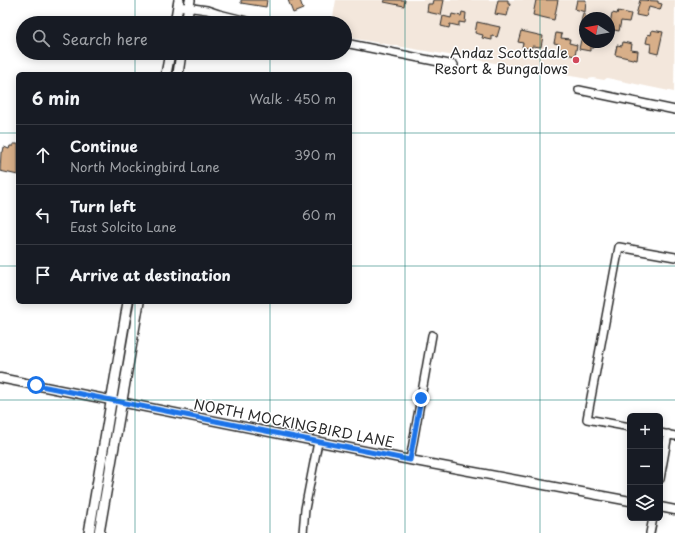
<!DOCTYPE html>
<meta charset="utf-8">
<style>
:root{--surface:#171b24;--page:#20242c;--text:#f1f3f6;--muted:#9ea1a6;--line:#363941}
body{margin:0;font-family:"Playpen Sans",sans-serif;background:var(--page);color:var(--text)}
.controls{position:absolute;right:12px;bottom:12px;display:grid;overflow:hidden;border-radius:6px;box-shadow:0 2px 10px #0003}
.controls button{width:36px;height:36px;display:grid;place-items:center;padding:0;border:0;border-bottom:1px solid var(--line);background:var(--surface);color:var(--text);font:20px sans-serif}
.compass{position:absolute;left:579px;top:12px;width:36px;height:36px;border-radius:50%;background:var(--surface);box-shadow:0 2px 10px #0003;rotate:281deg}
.stop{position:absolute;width:12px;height:12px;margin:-9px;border:3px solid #1a73e8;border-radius:50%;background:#fff}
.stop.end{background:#1a73e8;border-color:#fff;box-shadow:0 1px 4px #0008}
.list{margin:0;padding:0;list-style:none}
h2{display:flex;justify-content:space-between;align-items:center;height:52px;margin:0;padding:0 16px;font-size:17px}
h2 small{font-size:13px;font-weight:400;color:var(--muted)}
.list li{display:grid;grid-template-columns:26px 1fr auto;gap:12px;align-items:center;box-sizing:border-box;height:60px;padding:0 16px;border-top:1px solid var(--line)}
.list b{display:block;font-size:15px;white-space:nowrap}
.list p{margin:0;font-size:13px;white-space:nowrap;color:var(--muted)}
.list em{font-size:13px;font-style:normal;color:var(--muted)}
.icon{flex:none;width:22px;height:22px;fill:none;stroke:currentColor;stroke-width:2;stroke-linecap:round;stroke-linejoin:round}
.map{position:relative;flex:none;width:675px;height:533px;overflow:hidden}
.search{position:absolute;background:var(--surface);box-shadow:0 2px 10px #0003;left:16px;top:16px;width:336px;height:44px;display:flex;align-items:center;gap:10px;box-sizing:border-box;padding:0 14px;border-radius:22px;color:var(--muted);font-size:15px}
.panel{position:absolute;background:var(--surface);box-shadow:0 2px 10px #0003;left:16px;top:72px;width:336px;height:232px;border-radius:6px}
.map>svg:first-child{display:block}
.built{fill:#f3e7dc;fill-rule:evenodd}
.building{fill:#d8af89;stroke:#2b2b2b}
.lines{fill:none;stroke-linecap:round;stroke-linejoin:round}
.minor-casing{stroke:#2b2b2b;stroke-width:10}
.tertiary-casing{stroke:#2b2b2b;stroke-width:11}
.secondary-casing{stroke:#2b2b2b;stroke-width:12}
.minor{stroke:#fff;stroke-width:7}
.tertiary{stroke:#fff;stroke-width:8}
.secondary{stroke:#fff;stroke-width:9}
.route{stroke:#1a73e8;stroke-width:5}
.grid{fill:none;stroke:#0f766e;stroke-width:1;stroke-opacity:0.55}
.poi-dot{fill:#d1495b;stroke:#fff;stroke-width:1.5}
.labels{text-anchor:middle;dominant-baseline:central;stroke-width:3;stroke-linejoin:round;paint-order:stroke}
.poi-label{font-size:14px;fill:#2b2b2b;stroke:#fff;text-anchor:end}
.street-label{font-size:14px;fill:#2b2b2b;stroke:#fff}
</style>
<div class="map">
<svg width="675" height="533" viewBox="0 0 675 533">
<rect width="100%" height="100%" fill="#fff"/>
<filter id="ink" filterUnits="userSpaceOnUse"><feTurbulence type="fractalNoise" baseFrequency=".025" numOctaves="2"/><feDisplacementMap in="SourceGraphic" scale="8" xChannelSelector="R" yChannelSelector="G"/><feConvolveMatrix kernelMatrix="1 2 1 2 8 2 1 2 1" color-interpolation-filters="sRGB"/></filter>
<g filter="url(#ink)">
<path class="built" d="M336,0H675L674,92L607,78L604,80L593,78L588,79L345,37V23H332ZM585,18H609V42H585Z"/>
<path class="building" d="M241,0H267L266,7L241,3Z
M288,0H300L303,9L293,13Z
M385,0H405L404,6L384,2Z
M433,0H444L441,15L427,12L428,4H432Z
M498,0H508V4H510L507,16L495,14Z
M536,0H558L554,20L533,15Z
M577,0H586L585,12L575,9Z
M640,0L658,1V3L662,4L660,10L649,7L646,17L636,15Z
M618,11L631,14L629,22L621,21L619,31L609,29L612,13L617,14Z
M462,12L466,13L465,23L459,22V26L450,24L449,28L441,26L443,16L451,18L452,14L461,16Z
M583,13H585V29L580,27Z
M477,22L500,27L497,37L492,36V40L482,38L483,35L475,33Z
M652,30L663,32L658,54L650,52L651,44L646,43L648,34L651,35Z
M521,31L543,36L541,47L532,46L531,49L522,47L523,43L518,42Z
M583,31H585V42H595L594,48H590V51L579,49Z
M556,33L562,34L561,38L570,39L569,43L577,45L575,56L566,54V50L558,48L559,44L554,43Z
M623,42L632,44L631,50L638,51L637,60L615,55L617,45L622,46Z
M13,144H18V175L0,171L1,152H3L4,147L9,149L10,146H13Z"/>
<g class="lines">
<defs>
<path id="minor" d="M178,6L207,10L219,14L255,23
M345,43L454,65
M579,90L675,110
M630,427L587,419L619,247L675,257
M660,433L675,436
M410,460L432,335
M660,479L668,434
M303,533L305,509L318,442
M650,533L653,518"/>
<path id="tertiary" d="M0,378L410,460L630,501
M660,507L675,510"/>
<path id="secondary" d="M175,23L179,0
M186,23L190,0
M166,74L170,53
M178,74L181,53
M89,533L128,302
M99,533L139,302"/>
</defs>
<use href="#minor" class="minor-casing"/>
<use href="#tertiary" class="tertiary-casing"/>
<use href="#secondary" class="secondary-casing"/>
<use href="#minor" class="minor"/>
<use href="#tertiary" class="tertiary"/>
<use href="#secondary" class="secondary"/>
</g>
</g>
<g class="lines" filter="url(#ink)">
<path class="route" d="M36,385L410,460L421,398"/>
</g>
<path class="grid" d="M135,0V23M270,0V23M405,0V533M540,0V533M135,53V74M270,53V74M0,133H18M350,133H675M0,266H18M350,266H675M135,302V533M270,302V533M0,400H675"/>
<circle class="poi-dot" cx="576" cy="60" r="4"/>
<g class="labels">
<g class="poi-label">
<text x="568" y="52">Andaz Scottsdale<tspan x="568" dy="16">Resort &amp; Bungalows</tspan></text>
</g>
<g class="street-label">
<text transform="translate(294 423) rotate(11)">NORTH MOCKINGBIRD LANE</text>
</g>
</g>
</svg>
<div class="controls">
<button>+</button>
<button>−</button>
<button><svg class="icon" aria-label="layers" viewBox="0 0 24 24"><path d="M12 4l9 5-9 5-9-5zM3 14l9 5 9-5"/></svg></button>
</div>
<svg class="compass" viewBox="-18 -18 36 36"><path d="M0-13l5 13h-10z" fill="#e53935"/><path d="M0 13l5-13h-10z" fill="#9ea1a6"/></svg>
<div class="stop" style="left:36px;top:385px"></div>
<div class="stop end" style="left:421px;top:398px"></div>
<div class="search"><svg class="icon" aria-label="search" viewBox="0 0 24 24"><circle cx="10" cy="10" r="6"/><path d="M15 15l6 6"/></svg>Search here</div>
<section class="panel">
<h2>6 min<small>Walk · 450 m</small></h2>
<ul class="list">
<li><svg class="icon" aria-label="ahead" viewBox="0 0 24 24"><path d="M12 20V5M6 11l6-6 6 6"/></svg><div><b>Continue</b><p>North Mockingbird Lane</p></div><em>390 m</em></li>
<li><svg class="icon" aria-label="left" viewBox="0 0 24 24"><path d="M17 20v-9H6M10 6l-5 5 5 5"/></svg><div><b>Turn left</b><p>East Solcito Lane</p></div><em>60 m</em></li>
<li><svg class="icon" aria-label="arrive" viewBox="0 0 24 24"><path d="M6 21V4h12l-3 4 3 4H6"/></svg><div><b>Arrive at destination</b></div></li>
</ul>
</section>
</div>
